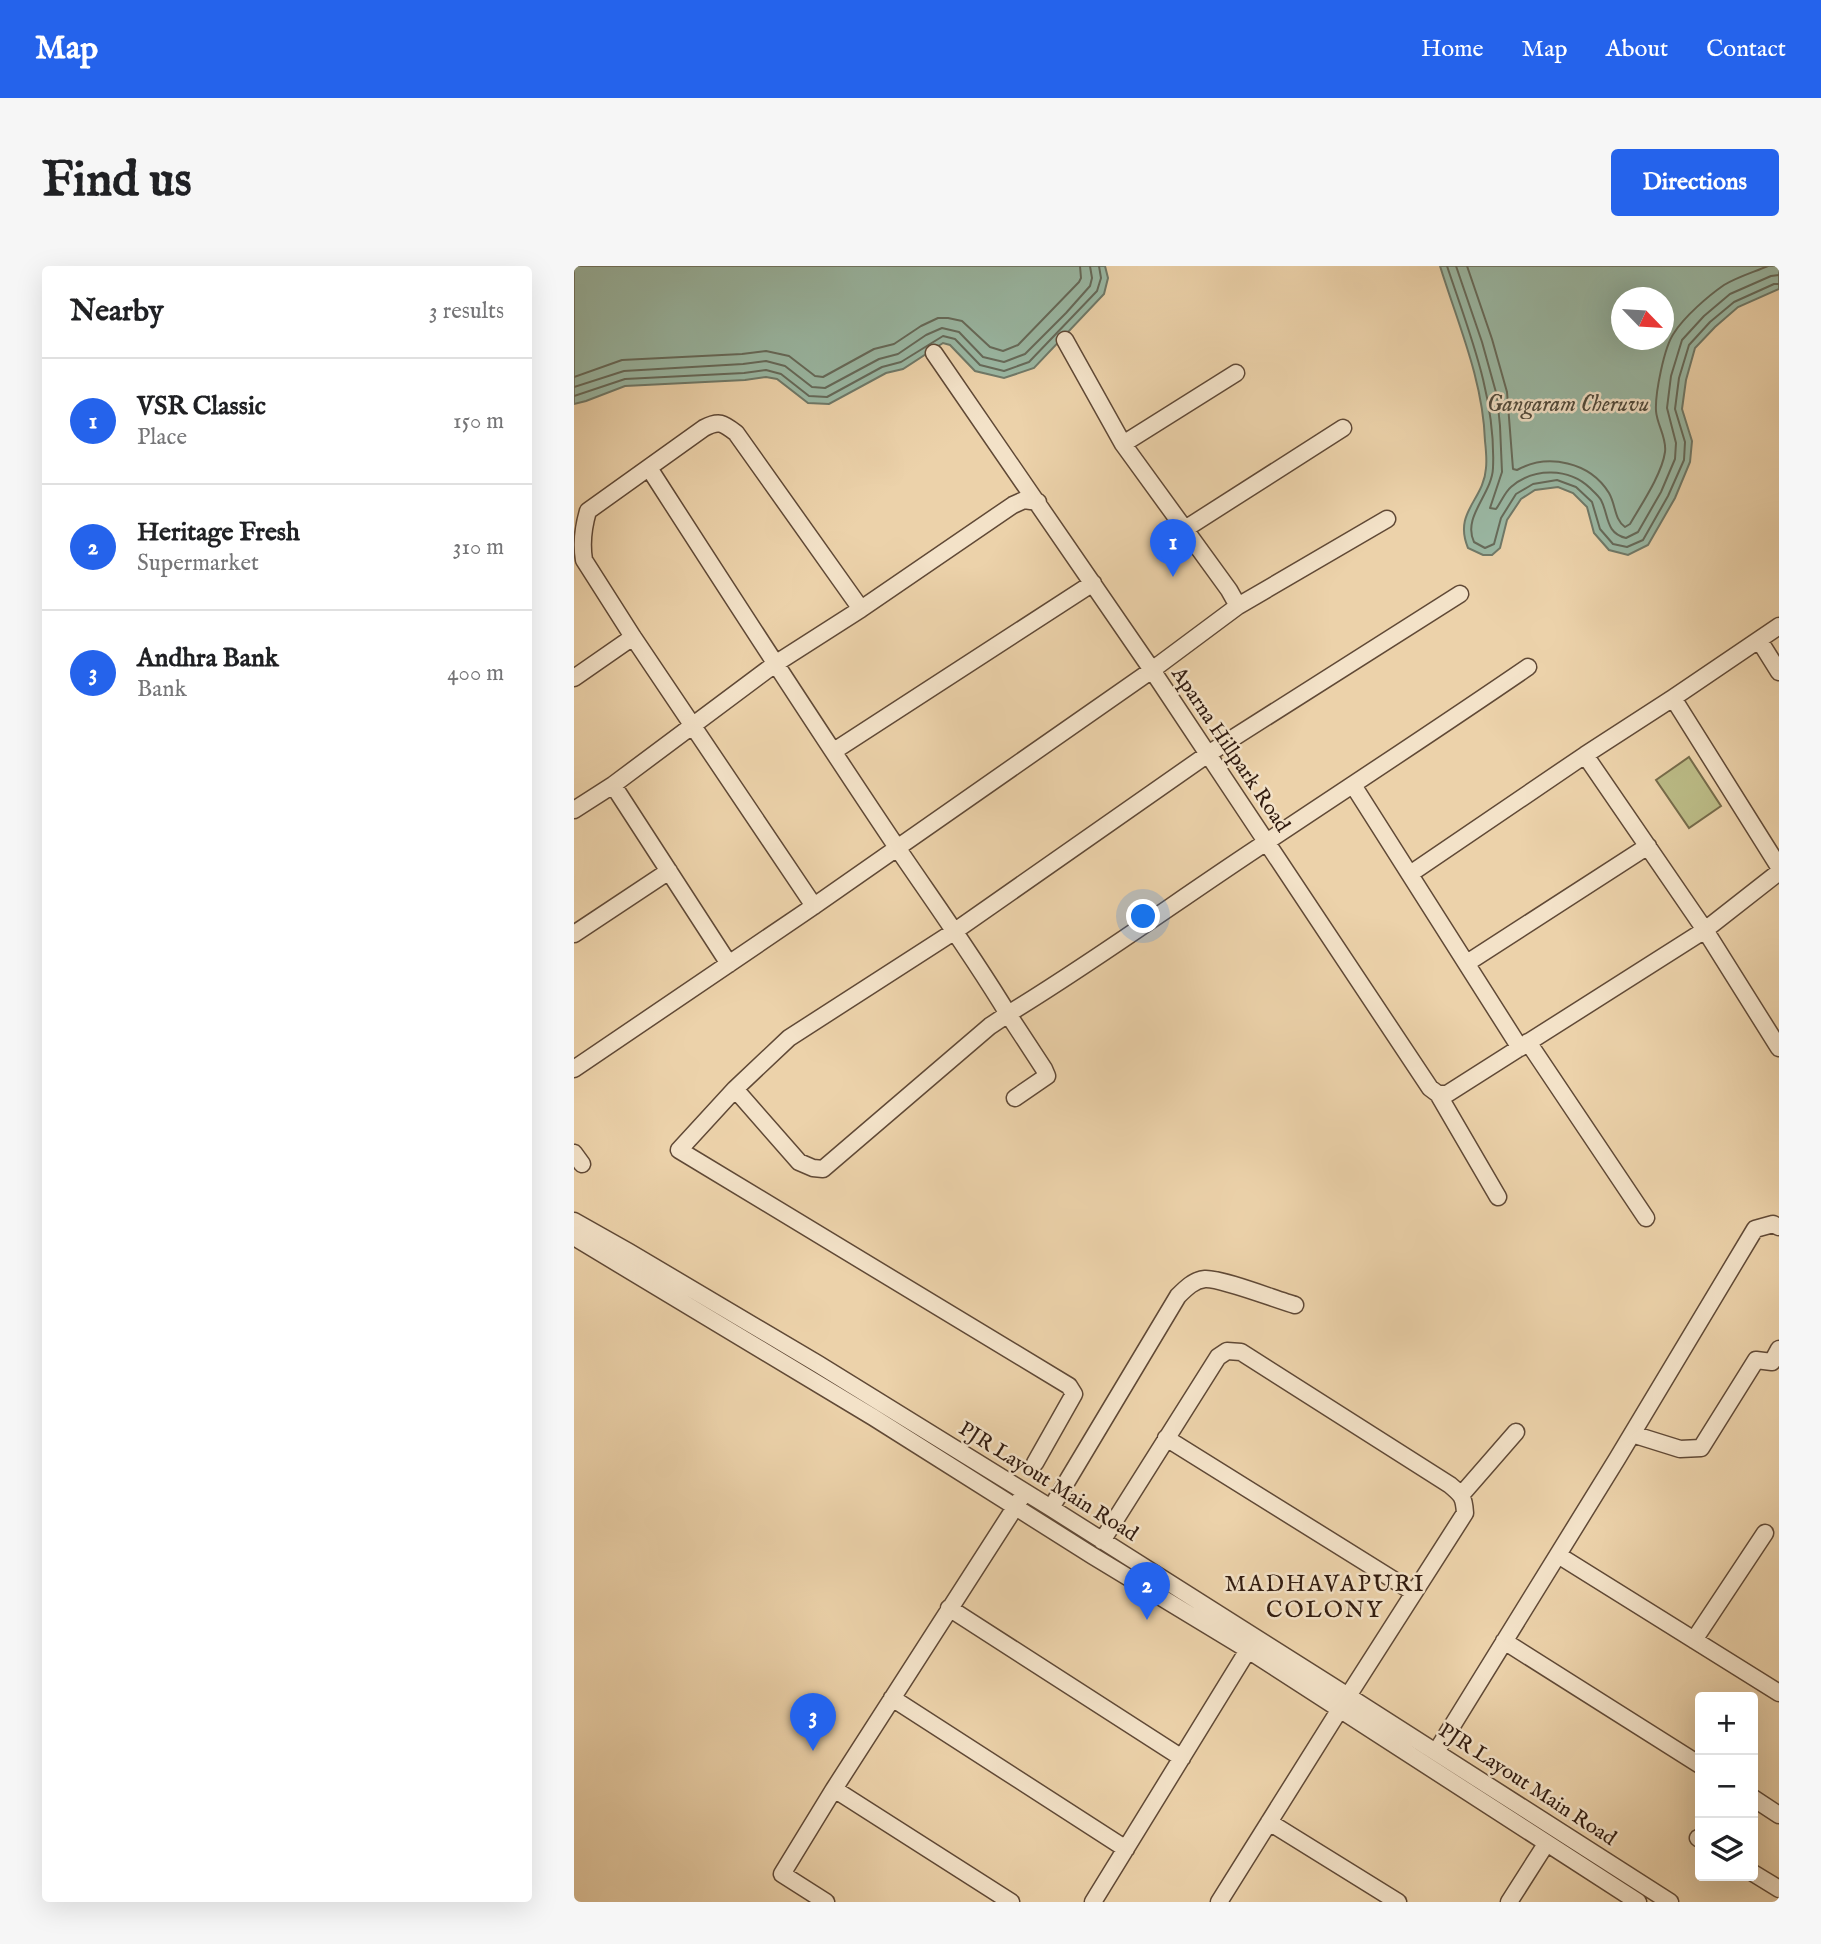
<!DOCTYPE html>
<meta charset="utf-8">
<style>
:root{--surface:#fff;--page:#f6f6f6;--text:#202124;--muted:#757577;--line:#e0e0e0;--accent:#2563eb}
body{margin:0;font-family:"IM FELL English",serif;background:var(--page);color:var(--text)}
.controls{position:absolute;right:21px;bottom:21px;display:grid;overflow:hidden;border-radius:7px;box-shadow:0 7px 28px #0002}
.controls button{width:63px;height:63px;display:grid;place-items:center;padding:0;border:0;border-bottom:2px solid var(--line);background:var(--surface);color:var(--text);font:35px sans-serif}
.compass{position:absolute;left:1037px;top:21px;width:63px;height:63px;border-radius:50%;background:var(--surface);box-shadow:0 7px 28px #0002;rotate:115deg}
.you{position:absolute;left:570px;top:651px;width:24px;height:24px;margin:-18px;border:5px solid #fff;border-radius:50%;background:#1a73e8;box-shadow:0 0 0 10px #1a73e833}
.badge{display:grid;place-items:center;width:46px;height:46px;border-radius:50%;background:var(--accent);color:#fff;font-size:23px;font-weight:700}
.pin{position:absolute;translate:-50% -58px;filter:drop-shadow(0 2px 4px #0008)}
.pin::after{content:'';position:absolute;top:37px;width:24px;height:21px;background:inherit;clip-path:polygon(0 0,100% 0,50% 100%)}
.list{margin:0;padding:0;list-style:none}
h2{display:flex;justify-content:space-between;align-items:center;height:91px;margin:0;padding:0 28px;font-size:30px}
h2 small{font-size:23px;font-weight:400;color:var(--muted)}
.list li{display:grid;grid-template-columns:46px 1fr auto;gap:21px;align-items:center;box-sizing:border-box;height:126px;padding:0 28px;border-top:2px solid var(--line)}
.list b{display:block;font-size:26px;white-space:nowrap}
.list p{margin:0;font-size:23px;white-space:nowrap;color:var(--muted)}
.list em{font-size:23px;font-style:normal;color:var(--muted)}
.icon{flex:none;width:38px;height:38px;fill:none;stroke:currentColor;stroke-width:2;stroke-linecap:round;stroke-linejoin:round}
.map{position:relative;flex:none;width:1205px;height:1636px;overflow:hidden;border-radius:7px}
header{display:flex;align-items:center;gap:42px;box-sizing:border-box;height:98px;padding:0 35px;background:var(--accent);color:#fff}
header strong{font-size:33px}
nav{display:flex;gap:38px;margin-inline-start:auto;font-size:24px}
.intro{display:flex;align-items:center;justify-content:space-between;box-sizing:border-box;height:168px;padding:0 42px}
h1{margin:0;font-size:49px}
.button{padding:18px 32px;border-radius:7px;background:var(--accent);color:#fff;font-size:24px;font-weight:700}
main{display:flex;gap:42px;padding:0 42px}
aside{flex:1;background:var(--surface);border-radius:7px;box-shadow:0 7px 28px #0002}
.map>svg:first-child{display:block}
.green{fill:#bbbb86;stroke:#766b4a;stroke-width:2}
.water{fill:#9ab8a4;stroke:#707968;stroke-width:2;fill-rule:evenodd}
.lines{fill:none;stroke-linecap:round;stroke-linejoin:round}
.shore{stroke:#666a5a;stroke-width:2}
.minor-casing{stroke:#604936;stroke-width:19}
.minor{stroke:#f3e2c8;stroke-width:16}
.labels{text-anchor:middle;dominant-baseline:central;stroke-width:5;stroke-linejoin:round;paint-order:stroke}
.street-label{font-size:21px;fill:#311b0f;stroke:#f3e2c8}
.water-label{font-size:23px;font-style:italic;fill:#504a3c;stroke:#f3e2c8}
.neighbourhood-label{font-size:23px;letter-spacing:2px;fill:#311b0f;stroke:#f3e2c8}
</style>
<header>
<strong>Map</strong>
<nav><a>Home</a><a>Map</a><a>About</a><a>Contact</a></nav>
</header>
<div class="intro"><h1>Find us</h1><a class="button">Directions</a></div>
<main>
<aside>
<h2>Nearby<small>3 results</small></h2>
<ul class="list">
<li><span class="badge">1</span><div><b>VSR Classic</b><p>Place</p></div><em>150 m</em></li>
<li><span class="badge">2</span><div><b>Heritage Fresh</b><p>Supermarket</p></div><em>310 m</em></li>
<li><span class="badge">3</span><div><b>Andhra Bank</b><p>Bank</p></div><em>400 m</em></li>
</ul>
</aside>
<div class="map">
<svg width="1205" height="1636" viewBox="0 0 1205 1636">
<rect width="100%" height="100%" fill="#ecd2aa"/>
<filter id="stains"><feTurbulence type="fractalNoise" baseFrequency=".00286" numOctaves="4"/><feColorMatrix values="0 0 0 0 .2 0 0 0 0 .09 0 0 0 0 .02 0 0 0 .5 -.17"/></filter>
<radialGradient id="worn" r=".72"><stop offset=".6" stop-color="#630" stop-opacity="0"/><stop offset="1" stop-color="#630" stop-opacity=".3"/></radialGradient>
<path class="green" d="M1115,491L1147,540L1115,562L1082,514Z"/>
<path class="water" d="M0,0H531L534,12L530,28L460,102L430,112L401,105L376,79L369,77L329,103L312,107L255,138L234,137L203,113L192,111L171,114L51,120L12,135L0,138Z
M866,0H1205V23L1164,41L1141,61L1121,82L1112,114L1108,143L1118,175L1116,196L1101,232L1074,279L1054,289L1035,284L1020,267L1013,241L999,227L984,221L961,224L947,233L933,254L926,282L918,289H909L894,282C879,246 910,234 912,202C913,193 912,184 911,175C909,114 884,58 866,0ZM1048,32H1090V74H1048Z"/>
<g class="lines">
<path class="shore" d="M873,0C895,66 922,131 919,202C918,228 888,251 900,276L911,282L920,278L927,252L942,228L959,218L983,214L1002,221L1018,236L1026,263L1039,278L1053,281L1069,274L1094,230L1110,194L1111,176L1101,143L1105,112L1115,79L1136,56L1160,36L1200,18H1205
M882,0L908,76L923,130L926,160L928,206L916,242L922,243C927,236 931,226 937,221C960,201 995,202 1016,222C1020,226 1024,229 1027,234C1035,249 1031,267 1052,272L1064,266L1087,226L1101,193L1102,177L1093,142L1097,110L1108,74L1130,50L1156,28L1197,10L1205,9
M893,0L918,73L933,126L939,203L943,204C974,187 1016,196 1035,227C1042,239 1040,253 1051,261L1056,258C1067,239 1088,208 1091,186C1093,172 1083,159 1082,145C1081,128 1090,81 1100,67C1110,51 1134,30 1150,19C1163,11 1180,6 1194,0
M0,111L48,94L168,88L192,85L215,90L241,110L249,111L300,83L320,78L347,60L364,52H374L388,55L416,81L429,85L444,79L505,16L507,12L506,0
M0,121L50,105L169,98L192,95L211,100L238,121L251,122L305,93L324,88L352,69L368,62L385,66L409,91L430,96L451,88L492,47L516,20L518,12L516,0
M0,130L51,113L170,107L192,104L207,108L235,130L253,131L308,101L327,96L369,70L381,73L406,99L430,105L455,96L523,25L527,12L525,0"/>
<defs>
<path id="minor" d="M360,87L578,404L856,822L864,828H873L1131,664L1205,606
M549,178L662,107
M75,202C156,328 238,455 322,580C360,636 399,690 434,748L416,760L249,903L239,902L225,896L161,823
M611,263L769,162
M664,340L813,253
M1185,374L1205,406
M0,412L59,371
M1099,432L1205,601
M260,485L519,317
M1011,489L1131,664L1205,782
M39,519L155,698
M779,519L946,782
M0,544L39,519L201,398L287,343L439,239L450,234L464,236
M836,608L1011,489L1099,432L1205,360
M240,640L59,371L10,294C7,276 9,262 14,245L130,162C145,154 149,157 162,167L287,343
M0,668L95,605
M893,697L1074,580
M954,776L1072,952
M0,803L240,640L578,404L664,340L655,324L549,178L491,74
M864,828L924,931
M441,832L473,810L470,803L434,748C523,694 607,632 694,575C781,517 868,460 954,401
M0,887L8,898
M0,955L55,986L244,1098L477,1242L774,1430L1096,1636
M0,971L299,1151L519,1290L674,1384L1064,1636
M1058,1168L1106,1183L1127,1182L1182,1094L1198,1096L1205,1083
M592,1172L839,1326
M461,1197L500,1128L495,1120L105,884L161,823L215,772L381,665L634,488L886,328
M888,1228L942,1166
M477,1242L604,1030C612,1022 620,1014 631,1013C647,1012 703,1034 721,1039
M528,1275L644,1091L653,1085L667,1086L876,1219C888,1229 890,1231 891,1247L774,1430
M984,1289L1205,1427
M375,1342L608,1492
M1120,1374L1191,1267
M930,1375L1126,1499
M318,1432L552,1583
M862,1486L1043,1193L1181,963L1199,958L1205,961
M260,1523L437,1636
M1179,1532L1205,1549
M695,1556L824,1636
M1124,1572L1126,1573
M1179,1607L1205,1623
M252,1636L208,1608L260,1523L447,1232
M519,1636L674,1384
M645,1636L766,1443
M935,1636L972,1578"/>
</defs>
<use href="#minor" class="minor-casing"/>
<use href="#minor" class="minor"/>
</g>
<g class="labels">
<g class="street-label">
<text transform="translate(656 484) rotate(56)">Aparna Hillpark Road</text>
<text transform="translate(474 1216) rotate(32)">PJR Layout Main Road</text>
<text transform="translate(953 1519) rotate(33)">PJR Layout Main Road</text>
</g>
<g class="water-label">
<text x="994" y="138">Gangaram Cheruvu</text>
</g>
<g class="neighbourhood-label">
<text x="751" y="1318">MADHAVAPURI<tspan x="751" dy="26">COLONY</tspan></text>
</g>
</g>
<rect width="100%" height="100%" filter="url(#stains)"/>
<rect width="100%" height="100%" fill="url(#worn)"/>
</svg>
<div class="controls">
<button>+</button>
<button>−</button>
<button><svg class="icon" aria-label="layers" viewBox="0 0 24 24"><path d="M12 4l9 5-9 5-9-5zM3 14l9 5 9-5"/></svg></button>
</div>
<svg class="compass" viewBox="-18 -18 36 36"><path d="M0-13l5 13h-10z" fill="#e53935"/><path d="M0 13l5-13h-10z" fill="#757577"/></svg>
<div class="you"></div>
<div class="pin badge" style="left:599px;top:311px">1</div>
<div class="pin badge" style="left:573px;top:1354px">2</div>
<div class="pin badge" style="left:239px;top:1485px">3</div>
</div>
</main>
